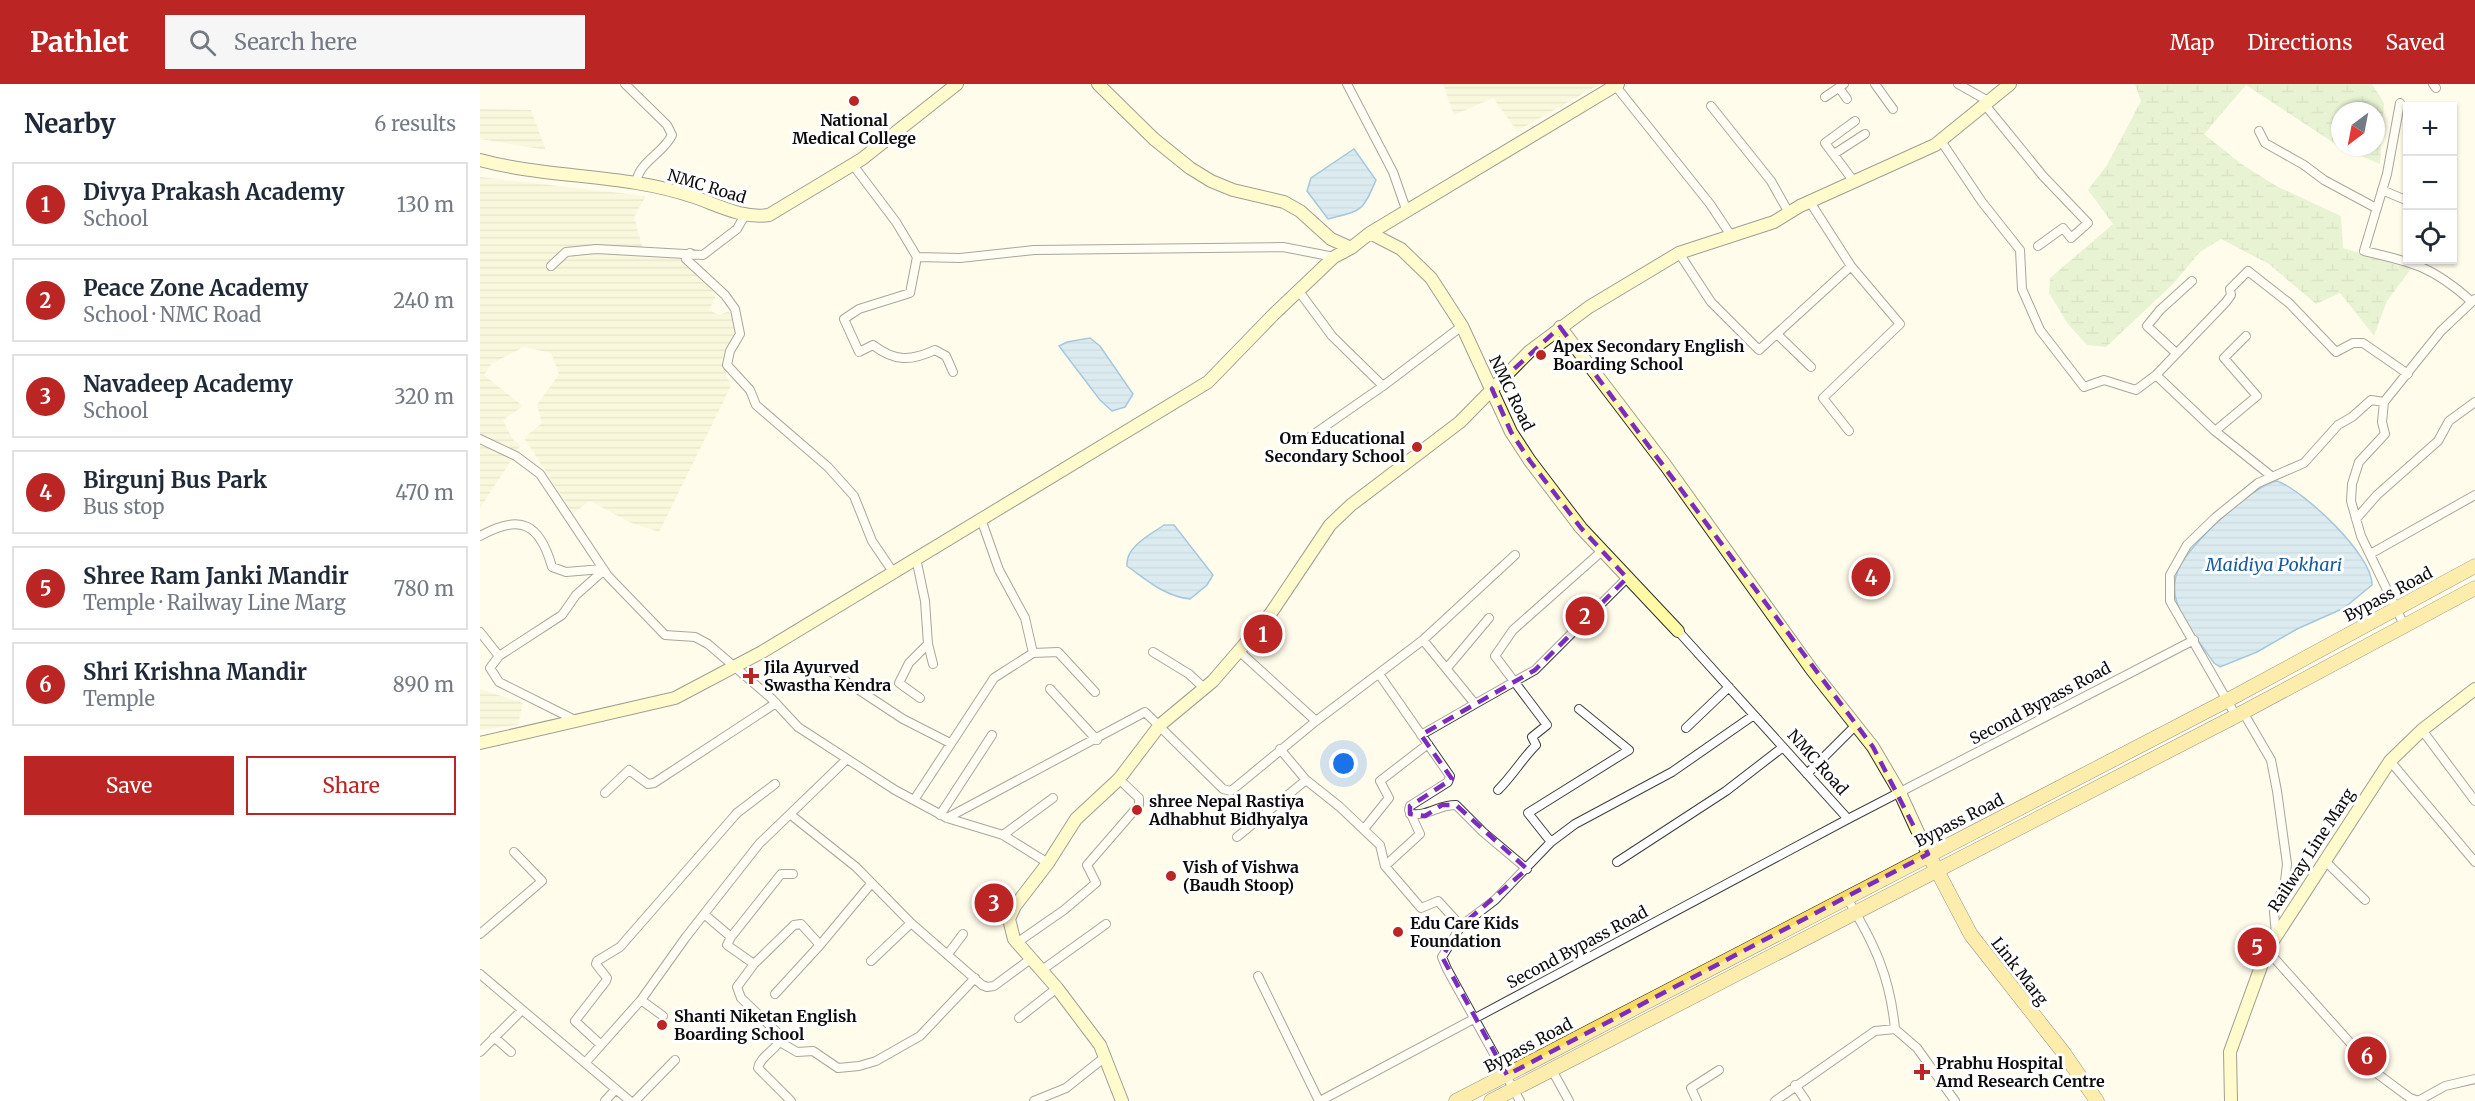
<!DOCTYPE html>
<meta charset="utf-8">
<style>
:root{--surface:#fff;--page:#f6f6f7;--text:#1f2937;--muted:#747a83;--line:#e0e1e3;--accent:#bb2524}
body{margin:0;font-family:Merriweather,serif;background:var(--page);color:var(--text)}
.controls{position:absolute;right:18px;top:18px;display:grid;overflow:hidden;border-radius:0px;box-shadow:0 2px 4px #0004}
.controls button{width:54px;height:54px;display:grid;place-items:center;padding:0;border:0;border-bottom:2px solid var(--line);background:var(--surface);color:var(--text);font:30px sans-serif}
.compass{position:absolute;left:1851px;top:18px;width:54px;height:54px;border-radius:50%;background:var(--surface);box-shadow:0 2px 4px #0004;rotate:212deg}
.you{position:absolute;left:864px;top:680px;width:21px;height:21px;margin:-15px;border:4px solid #fff;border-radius:50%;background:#1a73e8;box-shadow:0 0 0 9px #1a73e833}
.badge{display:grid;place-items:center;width:39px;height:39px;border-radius:50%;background:var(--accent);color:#fff;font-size:20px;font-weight:700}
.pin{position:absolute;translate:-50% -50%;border:3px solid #fff;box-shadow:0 2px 6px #0006}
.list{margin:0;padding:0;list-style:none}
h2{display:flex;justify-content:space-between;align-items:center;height:78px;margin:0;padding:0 24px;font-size:26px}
h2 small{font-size:20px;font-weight:400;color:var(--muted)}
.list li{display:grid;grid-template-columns:39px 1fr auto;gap:18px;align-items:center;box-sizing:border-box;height:84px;margin:0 12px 12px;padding:0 12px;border:2px solid var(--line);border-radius:0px}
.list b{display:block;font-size:22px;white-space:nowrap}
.list p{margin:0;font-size:20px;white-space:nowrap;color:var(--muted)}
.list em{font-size:20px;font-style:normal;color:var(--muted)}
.actions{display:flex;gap:12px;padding:18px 24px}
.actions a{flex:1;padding:14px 0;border:2px solid var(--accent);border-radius:0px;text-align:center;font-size:21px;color:var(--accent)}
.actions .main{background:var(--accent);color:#fff}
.icon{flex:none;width:33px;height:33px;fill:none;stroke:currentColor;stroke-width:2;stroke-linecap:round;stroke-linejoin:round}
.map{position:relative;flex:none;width:1995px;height:1017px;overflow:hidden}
header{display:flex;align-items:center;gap:36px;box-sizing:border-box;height:84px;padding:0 30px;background:var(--accent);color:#fff}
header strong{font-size:28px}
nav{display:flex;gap:33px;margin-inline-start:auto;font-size:21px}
.search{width:420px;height:54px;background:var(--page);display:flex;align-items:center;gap:15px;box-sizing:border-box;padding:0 21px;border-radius:0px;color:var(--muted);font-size:22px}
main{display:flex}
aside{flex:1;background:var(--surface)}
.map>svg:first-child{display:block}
.farmland{fill:url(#farmland-rules)}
.wetland{fill:url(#wetland-marsh)}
.water{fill:url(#water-rules);stroke:#3789cd;stroke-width:1.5}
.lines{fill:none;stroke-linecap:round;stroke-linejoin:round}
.street-casing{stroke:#3f3f3f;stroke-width:10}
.secondary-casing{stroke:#2e2e2e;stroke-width:14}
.primary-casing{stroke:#1d1d1d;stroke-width:15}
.street{stroke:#fff;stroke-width:8}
.secondary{stroke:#fffaa6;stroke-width:12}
.primary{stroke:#f8dc61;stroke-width:14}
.marked{fill:none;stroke:#7b2cbf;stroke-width:4.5;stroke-dasharray:12 8;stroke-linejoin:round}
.poi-dot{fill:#bb2524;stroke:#fff;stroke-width:2}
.labels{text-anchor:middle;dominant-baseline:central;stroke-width:6;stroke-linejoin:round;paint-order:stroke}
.poi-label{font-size:16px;font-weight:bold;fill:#0c0c0c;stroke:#fff;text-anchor:start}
.street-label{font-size:16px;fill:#0c0c0c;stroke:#fff}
.water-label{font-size:18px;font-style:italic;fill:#165b9d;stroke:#fff}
</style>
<header>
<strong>Pathlet</strong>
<div class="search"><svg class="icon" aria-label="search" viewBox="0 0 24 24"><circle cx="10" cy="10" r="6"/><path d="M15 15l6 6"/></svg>Search here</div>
<nav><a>Map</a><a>Directions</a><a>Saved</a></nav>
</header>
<main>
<aside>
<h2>Nearby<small>6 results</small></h2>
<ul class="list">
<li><span class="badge">1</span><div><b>Divya Prakash Academy</b><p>School</p></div><em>130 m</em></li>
<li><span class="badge">2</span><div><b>Peace Zone Academy</b><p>School · NMC Road</p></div><em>240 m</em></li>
<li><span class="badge">3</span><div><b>Navadeep Academy</b><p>School</p></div><em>320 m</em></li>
<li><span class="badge">4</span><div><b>Birgunj Bus Park</b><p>Bus stop</p></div><em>470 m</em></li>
<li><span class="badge">5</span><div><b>Shree Ram Janki Mandir</b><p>Temple · Railway Line Marg</p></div><em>780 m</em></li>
<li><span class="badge">6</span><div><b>Shri Krishna Mandir</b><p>Temple</p></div><em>890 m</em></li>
</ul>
<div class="actions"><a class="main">Save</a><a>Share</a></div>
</aside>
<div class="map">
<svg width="1995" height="1017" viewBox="0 0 1995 1017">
<defs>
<pattern id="farmland-rules" width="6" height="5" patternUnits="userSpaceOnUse" patternTransform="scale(1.5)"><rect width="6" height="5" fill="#f4f3cb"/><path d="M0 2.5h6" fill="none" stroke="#d0cfad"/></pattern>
<pattern id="wetland-marsh" width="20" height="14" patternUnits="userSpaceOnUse" patternTransform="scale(1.5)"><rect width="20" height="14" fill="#cde9b5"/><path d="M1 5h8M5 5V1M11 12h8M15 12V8" fill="none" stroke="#afc79a"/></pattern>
<pattern id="water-rules" width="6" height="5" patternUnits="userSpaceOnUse" patternTransform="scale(1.5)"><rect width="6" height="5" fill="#b0d8f6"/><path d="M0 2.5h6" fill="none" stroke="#96b8d2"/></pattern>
</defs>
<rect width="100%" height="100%" fill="#fffceb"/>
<path class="farmland" d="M963,0H1120L1037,47L1013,14L974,31Z
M0,25L51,26L66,66L0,55Z
M0,93L166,112L154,133L165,173L203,172L209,184L236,211L229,226L239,231L249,227L257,246L241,277L251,302L179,448L149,438L110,417L93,429L44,354L62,339L57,321L79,290L71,269L44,263L11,280L4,291L43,322L23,336L33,356L41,361L0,424Z
M0,605L43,619L38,641L0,646Z"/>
<path class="wetland" d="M1655,0H1892L1904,19L1900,80L1860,63H1896V27H1860V63L1766,1L1724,50L1760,79L1796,102L1861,132L1863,164L1931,185L1907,217L1894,252L1860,209L1836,220L1789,180L1741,155L1720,168L1693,200L1626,263L1607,261L1588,240L1569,209L1570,194L1633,140L1608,106L1627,81L1661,17Z"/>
<path class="water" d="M874,65L896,96C882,129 882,126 848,135L827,107L831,94Z
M610,254L620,262L653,310L645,323L632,327L620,316L579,262L587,258Z
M1797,397C1823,406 1893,471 1892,501L1864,524L1817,545L1777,568L1740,583L1734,579C1721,560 1699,534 1695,511C1694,502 1695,492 1699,484C1709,461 1772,401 1797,397Z
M684,441H694L733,491L727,501L710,515C684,512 667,496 647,482C645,463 670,451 684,441Z"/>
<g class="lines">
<defs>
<path id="street" d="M145,0L187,41L192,51C183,70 159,77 156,99
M867,0L913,88L927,128
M1134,0L1230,120L1252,153
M1395,0L1413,25
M1478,0L1510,18
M1953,0L1956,4
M1360,5L1367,15
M1345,13L1364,0
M1920,19L1907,90L1884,167C1933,178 1953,183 1991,217
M1231,22L1291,97L1309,129
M1506,22L1563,92L1608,139L1591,154L1583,144L1558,162
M1375,37L1345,59L1375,99
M1779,47L1785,59L1824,81L1844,96L1896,124
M1461,57L1502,118L1540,166L1542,205L1560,246L1604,303L1624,296L1656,306L1676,291L1735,347L1790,391
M1354,70L1385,50
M373,81L416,138L437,173L480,174L554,166L803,163L854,173
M1902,106L1928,117
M1330,118L1371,182L1420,240L1343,314L1369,347
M210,169L206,175L245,211L255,225L260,250L250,267L247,281L270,306L276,321L348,383L374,412L392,457L413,488
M1199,169L1231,218L1279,266L1371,182
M437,173L430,209L379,225L364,235L379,268L393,261C415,278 431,277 455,266L466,272L473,288
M71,182L86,168L116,165L223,171L257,145L265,131
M818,206L852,252L903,302L982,242
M1297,250L1331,283
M1696,269L1667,242L1680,226L1712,197
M1676,291L1746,218L1751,211L1750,205L1768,187L1809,219L1856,268L1873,259H1883L1928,290
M1735,347L1777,312L1744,274L1766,252
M0,355L36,372L60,390L128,492L185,551L215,553L228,560L291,614L318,643L415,706L467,734L523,751L568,779
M824,357L903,302
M1876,435L1897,411L1958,357L1969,337L1995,318
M0,452C41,429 60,440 72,483L86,488L122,485
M1892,469L1995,411
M436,474L445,517L448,560L453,580
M1924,541L1881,452L1871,417L1872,400L1879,378L1905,350L1902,338L1904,318L1961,247L1995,215
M1198,547L1368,735
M0,548L19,572
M943,556L1035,471
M759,567L836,637
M673,568L709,590L725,605
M553,569L578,568L615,608
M967,584L1009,534
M347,585L423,635L470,659
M899,590L970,692L968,698L930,722L929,726L940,750L905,782
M570,605L617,656
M440,614L419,599L429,579L448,560
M1763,628L1791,676L1797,707L1807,780L1805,797L1794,828L1796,851
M1756,632L1690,517V491L1707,461L1736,433L1778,399L1824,379L1858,341L1872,333L1891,316L1904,318
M97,637L19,598L10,584L19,572L82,531L96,511L123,487
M1206,644L1249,603
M1942,646L1995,717
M941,651L995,620
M800,665L826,696L860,723L900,761L905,782L941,824L958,817L981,842
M1910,677L1995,778
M1327,690L1375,642
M1018,706C1033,691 1042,675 1056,661L1052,653L1067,641L1015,572L1033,546L1122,467
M125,709L149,686L168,700L174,699L296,619
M434,716L514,594L553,569L545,534L519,486L501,435
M930,730C950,732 957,721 976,721L1003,748L1047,785
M311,731L376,783L431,839L502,901L507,903L514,902L552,874
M460,731L512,651
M467,734L665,628L743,705L751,707L836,637L943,556L995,620L1055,586L1147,494
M884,745L909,714L900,697L948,660
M523,751L573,714
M757,753L826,696
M1071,758L1048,729L1149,666L1099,625
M1844,776L1885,816
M1137,778L1246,707L1303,663
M1367,814C1394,859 1410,892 1415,945
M224,830L251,853L247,861L274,880
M0,850L62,797L34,768
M251,853L301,790H313
M538,858L584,826L616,799L607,781L659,721V714L639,695
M340,861L390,801
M1787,866L1899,991L1930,1014L1938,1017L1965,1002L1995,995
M468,870L483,850
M391,877L431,839
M562,886L626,840
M0,890L150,1017
M778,892L839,1017
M295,910L340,861L321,840L314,841L274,880L257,903L261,914L302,953C297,966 280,972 278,984L311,1017
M161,916L183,932
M539,934L577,904
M14,953L31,968
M300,958L317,968L333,967L358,984L379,982L396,977L440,952L495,894
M121,961L95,937L126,897L127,894L116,880L117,877L140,863L257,729L295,700
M0,968L41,927
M105,979L161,916L206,853L279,760L367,675
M1072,986L1089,1017
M1315,1001L1326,1017
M125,1017L136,1005
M155,1017L195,976
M554,1017L586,1004L625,973
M840,1017L1368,735L1714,556
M1040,1017L967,885L962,873L981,842L1015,816L1071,758L1095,740L1192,688L1274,631
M1217,1017L1211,1004L1239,986
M1295,1017L1395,947L1415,945L1437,964L1475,1017"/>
<path id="secondary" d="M618,0L674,55L710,84L731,97L753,106L804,118L820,127L851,155L871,164L890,149L921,165L951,194L982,242L1031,348L1050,377L1101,444L1198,547
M0,76C70,95 144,89 214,113C238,121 262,135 289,131L382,75L477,0
M890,149L1138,0
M1080,243L1186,382L1332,586L1393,663L1420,709L1448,770
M0,659L195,614L282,568L728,298L793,231L854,173L871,164
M642,1017L620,961L577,904L534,855L529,835L535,822L568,779L596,735L639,695L680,641L733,597L764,561L791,529L850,441L871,421L980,338L1050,267L1109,223L1199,169L1294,138L1320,122L1455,61L1530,0
M1751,1017L1750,968L1787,866L1910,677L1942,646L1995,605"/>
<path id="primary" d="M1452,777L1491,851L1583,968L1617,1017
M976,1017L1748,616L1995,482
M1011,1017L1756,632L1995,504"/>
</defs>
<use href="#street" class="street-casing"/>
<use href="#secondary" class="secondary-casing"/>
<use href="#primary" class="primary-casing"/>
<use href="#street" class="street"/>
<use href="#secondary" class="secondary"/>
<use href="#primary" class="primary"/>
</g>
<path d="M0 0H1995V1017H0ZM1080,243L1393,663L1448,770L1027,991L962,873L981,842L1047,785L976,721H962L945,732L930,730V722L972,695L941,651L1055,586L1147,494L1101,444L1050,377L1031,348L1012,305Z" fill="#fffceb" fill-opacity=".55" fill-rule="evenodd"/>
<path class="marked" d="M1080,243L1393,663L1448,770L1027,991L962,873L981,842L1047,785L976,721H962L945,732L930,730V722L972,695L941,651L1055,586L1147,494L1101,444L1050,377L1031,348L1012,305Z"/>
<g class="poi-dot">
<circle cx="374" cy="17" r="6"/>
<circle cx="1061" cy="271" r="6"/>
<circle cx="937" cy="363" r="6"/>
<path d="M268 583h6v6h6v6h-6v6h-6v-6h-6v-6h6z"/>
<circle cx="657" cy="726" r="6"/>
<circle cx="691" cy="792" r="6"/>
<circle cx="918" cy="848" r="6"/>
<circle cx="182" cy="941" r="6"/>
<path d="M1439 979h6v6h6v6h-6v6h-6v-6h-6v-6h6z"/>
</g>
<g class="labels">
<g class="poi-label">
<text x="374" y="36" text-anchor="middle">National<tspan x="374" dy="18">Medical College</tspan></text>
<text x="1073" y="262">Apex Secondary English<tspan x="1073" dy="18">Boarding School</tspan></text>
<text x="925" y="354" text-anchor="end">Om Educational<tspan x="925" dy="18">Secondary School</tspan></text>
<text x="284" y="583">Jila Ayurved<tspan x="284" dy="18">Swastha Kendra</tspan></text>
<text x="669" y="717">shree Nepal Rastiya<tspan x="669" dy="18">Adhabhut Bidhyalya</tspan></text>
<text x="703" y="783">Vish of Vishwa<tspan x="703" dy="18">(Baudh Stoop)</tspan></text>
<text x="930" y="839">Edu Care Kids<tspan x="930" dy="18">Foundation</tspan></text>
<text x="194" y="932">Shanti Niketan English<tspan x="194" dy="18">Boarding School</tspan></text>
<text x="1456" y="979">Prabhu Hospital<tspan x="1456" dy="18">Amd Research Centre</tspan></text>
</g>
<g class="street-label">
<text transform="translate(227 102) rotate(17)">NMC Road</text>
<text transform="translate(1032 309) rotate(64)">NMC Road</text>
<text transform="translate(1908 510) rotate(-28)">Bypass Road</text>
<text transform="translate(1560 619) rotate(-28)">Second Bypass Road</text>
<text transform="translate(1338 678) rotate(48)">NMC Road</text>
<text transform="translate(1479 736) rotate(-27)">Bypass Road</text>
<text transform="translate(1831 766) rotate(-57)">Railway Line Marg</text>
<text transform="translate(1097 863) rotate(-28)">Second Bypass Road</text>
<text transform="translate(1540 887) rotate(52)">Link Marg</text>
<text transform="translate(1048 961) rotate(-28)">Bypass Road</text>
</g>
<g class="water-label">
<text x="1794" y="480">Maidiya Pokhari</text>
</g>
</g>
</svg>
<div class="controls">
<button>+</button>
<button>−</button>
<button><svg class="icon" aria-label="locate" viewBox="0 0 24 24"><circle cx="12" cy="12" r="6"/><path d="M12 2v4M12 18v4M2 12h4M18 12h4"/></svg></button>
</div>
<svg class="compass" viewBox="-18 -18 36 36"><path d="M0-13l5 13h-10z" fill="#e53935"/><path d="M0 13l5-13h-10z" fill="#747a83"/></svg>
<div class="you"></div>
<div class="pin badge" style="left:783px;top:550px">1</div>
<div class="pin badge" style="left:1105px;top:532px">2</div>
<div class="pin badge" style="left:514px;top:819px">3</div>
<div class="pin badge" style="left:1391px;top:493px">4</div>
<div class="pin badge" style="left:1777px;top:863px">5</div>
<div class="pin badge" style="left:1887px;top:972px">6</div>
</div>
</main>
